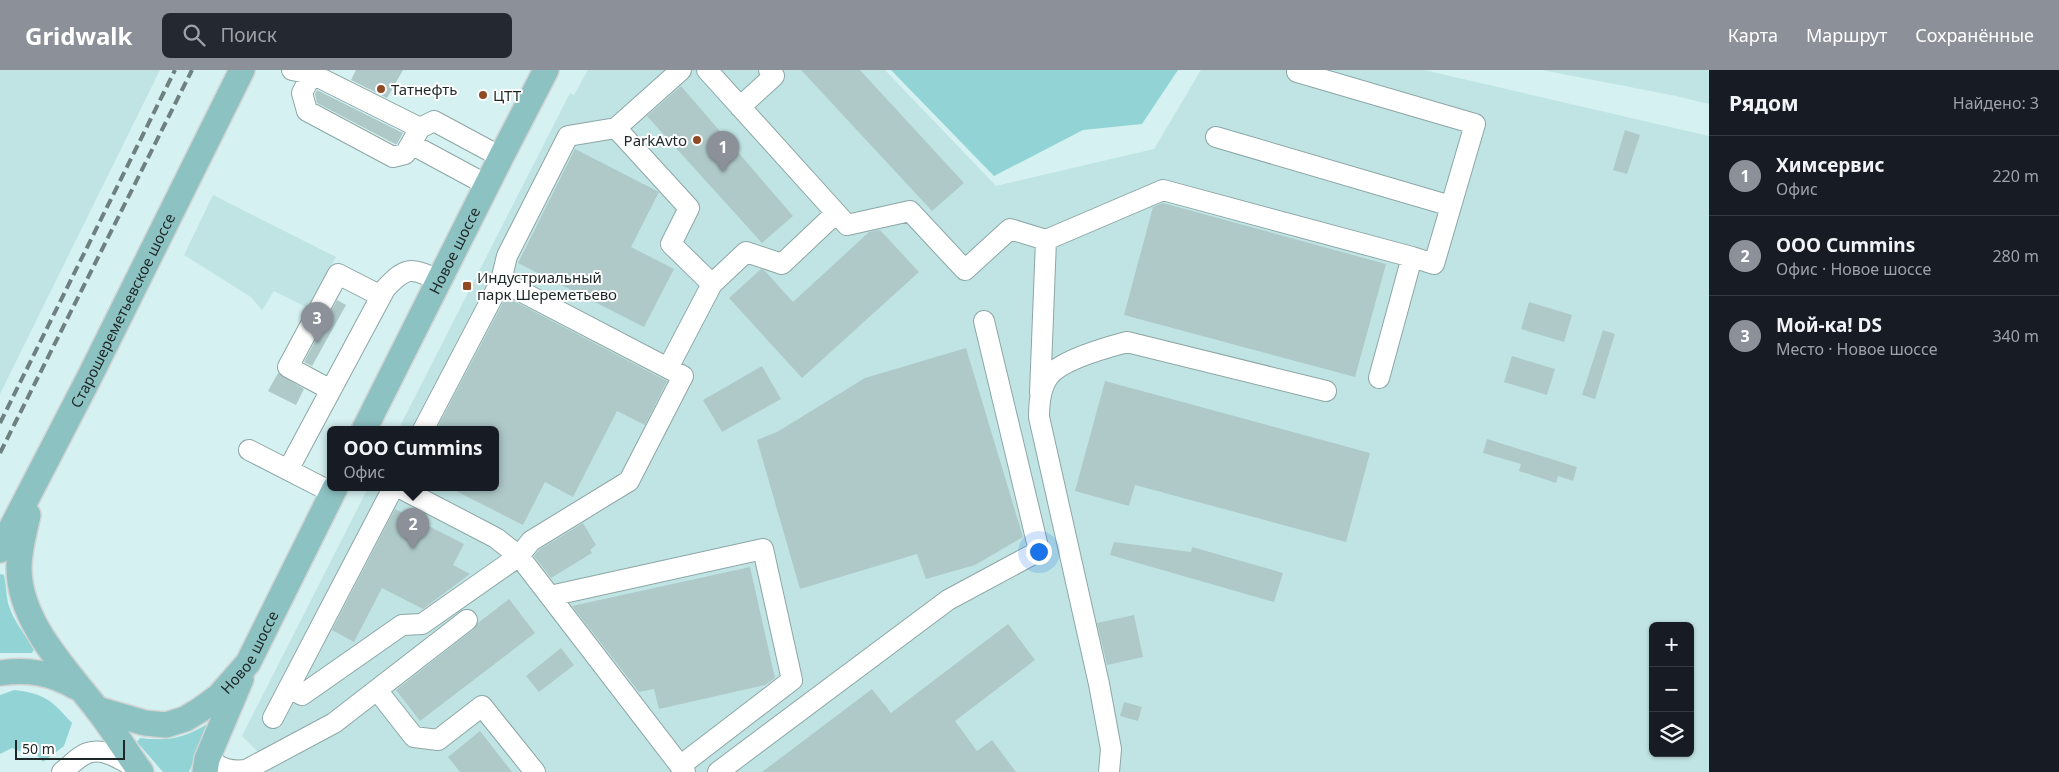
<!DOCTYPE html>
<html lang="ru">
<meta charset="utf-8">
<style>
:root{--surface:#171b24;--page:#242831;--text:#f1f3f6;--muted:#9ea1a6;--line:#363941;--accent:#8c9099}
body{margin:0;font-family:"Noto Sans",sans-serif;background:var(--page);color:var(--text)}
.controls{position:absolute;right:15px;bottom:15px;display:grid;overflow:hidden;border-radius:8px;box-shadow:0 1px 4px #0004}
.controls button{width:45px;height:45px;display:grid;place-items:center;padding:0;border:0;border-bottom:1px solid var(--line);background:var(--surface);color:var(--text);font:25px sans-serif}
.scale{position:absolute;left:15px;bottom:12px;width:110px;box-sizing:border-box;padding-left:5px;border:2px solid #1e2828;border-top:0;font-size:14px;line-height:18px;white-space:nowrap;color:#1e2828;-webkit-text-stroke:4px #fff;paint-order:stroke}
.you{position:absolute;left:1038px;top:481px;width:18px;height:18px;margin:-12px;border:4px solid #fff;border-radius:50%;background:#1a73e8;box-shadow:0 0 0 8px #1a73e833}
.badge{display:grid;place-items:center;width:32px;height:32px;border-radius:50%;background:var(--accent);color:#fff;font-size:16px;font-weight:700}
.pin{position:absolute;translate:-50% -41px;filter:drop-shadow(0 1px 2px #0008)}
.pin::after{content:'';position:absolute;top:26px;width:18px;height:15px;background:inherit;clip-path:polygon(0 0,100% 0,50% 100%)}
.popup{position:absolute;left:327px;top:356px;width:172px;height:65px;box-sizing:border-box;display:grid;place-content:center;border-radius:8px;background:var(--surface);filter:drop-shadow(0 1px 4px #0005);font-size:16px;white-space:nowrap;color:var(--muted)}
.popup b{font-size:19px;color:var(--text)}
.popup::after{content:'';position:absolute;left:50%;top:100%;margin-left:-10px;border:10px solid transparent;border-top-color:var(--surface)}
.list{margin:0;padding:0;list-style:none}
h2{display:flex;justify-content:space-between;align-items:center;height:65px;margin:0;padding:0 20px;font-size:21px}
h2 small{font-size:16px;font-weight:400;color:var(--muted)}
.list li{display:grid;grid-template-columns:32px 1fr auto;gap:15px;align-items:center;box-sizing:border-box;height:80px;padding:0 20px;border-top:1px solid var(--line)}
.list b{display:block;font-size:19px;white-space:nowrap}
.list p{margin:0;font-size:16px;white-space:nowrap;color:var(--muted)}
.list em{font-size:16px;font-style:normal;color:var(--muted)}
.icon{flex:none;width:28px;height:28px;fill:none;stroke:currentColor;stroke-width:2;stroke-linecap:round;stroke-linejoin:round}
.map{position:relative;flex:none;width:1709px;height:702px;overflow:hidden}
header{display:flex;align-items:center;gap:30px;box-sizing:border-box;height:70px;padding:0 25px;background:var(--accent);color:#fff}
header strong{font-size:24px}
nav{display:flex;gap:28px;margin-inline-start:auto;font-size:18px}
.search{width:350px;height:45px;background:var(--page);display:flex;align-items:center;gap:12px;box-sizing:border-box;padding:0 18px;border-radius:8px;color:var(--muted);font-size:19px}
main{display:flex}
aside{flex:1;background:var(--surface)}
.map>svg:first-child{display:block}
.built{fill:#c0e4e4;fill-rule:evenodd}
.green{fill:#92d4d5}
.building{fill:#afc9c9}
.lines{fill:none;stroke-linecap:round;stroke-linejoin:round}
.minor-casing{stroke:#8da6a6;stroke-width:22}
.major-casing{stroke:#d2d4d4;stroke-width:28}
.minor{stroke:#fff;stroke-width:20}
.major{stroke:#8dc2c3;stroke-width:25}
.rail{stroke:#6e8080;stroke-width:4;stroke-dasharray:10 5;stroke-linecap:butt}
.poi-dot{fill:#904a24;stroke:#fff;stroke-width:2}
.labels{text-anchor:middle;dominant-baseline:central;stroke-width:4;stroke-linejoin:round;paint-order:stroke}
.poi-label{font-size:15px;fill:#1e2828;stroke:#fff;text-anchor:start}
.street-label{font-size:15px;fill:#1e2828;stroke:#fff}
</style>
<header>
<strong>Gridwalk</strong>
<div class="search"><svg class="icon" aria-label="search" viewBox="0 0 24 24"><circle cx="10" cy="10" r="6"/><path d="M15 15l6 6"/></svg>Поиск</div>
<nav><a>Карта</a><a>Маршрут</a><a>Сохранённые</a></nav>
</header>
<main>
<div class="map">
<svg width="1709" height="702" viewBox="0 0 1709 702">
<rect width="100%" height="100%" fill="#d5f1f1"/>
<path class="built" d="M0,0H160L0,324Z
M588,0H885L996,116L1154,79L1201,0H1424L1709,66V702H1116L1121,684L1104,681L1097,702H259L267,695L257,681L242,666L368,418H496V360H398L570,23L574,25ZM1653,556H1690V683H1653Z
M1542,0H1709V34L1676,26Z
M213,125L336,187L308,238L274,221L262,240L251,227L184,185Z"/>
<path class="green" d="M891,0H1178L1142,54L1083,60L994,106Z
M0,504L4,505C6,514 6,524 8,533C13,551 25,564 34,579L32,583H0Z
M14,620C46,624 51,630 72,653L64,676L43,692L32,679L22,682L12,678L0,684V625Z
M207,654H209L189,702H163L137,672L140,668C168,671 183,669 207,654Z"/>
<path class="building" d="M356,0H403L387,28L351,10Z
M801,0H860L964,113L932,141Z
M681,16L793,146L762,173L647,46Z
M317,20L403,63L397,74H395L317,33L315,24Z
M1625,60L1640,65L1627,104L1613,100Z
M575,79L659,122L631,177L674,199L644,257L518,193Z
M1163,133L1386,194L1355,307L1124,245L1153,137Z
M880,160L919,202L802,308L729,228L761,199L765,201L793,232L869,162Z
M506,227L667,311L645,355L617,341L573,427L545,412L523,455L450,418H496V360H436Z
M337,230L346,235L312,296L304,292Z
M1529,232L1572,245L1564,272L1521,259Z
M1603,260L1615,264L1595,329L1582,325Z
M966,278L1023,467L975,495L926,509L917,484L800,519L757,370L777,362L865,308Z
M1512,286L1555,299L1547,325L1504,312Z
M762,296L781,329L722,362L703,330Z
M278,303L304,319L296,335L268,321Z
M1105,311L1370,383L1346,472L1135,415L1129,436L1075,421Z
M1487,369L1577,397L1573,411L1558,406L1556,413L1519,401L1521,394L1483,383Z
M395,439L464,474L453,495L470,504L423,539L382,518L354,572L332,560Z
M583,453L596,475L590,480L592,483L551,508L534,486L539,480Z
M1114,472L1191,482L1192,477L1283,503L1274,532L1110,485Z
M750,497L775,608L765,615L659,639L654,619L639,622L572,536Z
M509,529L535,563L420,651L396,620L474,559L478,553Z
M1134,545L1143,587L1107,595L1097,553Z
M1008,554L1035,590L955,651L977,681L992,670L1016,702H762L872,619L891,643Z
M561,578L574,595L539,622L526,606Z
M1124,632L1142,637L1138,651L1120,646Z
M480,661L512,702H460L448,687Z"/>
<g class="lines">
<defs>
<path id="minor" d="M292,0L312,4L420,58
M314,0L302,23L307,41L393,87L405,84L420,58L434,51L501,87
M707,0L847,155L910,141L965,200L1010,159L1046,170
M1297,2L1475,54L1434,194L1412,187
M740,37L774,6L769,0
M1216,67L1451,136
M411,74L487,115
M501,211L507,186L568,66L616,58
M712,214L746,182L782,194L836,143
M668,298L712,214L671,174L689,138L616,58L681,0
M331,320L288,297L338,204L381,226
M1040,323L1046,170L1163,120L1412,187L1379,308
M249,380L333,423
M288,400L385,219C406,196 412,197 439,211
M400,418L496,468L519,486L685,702
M550,526L763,479L792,610L680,696
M289,618L302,625L402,555L422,554L519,486L531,471L629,411L683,306L501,211L423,360
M377,620L414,667L438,670L482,636L535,702
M273,648L393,418
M207,689C222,698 228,702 246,700L334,653L467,550
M62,702C70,696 81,683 92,682C108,679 126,693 139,700
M718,702L948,530L1039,481L984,251
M1109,702L1111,679L1099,614L1039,347C1039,333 1040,318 1049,306C1061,290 1108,277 1127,272L1326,321"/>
<g id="major">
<path id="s1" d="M364,360L501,87L546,0"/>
<path d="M28,445C24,463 19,480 19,498C19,552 66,599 97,639C113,659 126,682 141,702"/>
<path id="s2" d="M0,480L89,308L242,0"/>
<path d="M0,603C29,599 51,603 76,617"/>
<path id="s3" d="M97,639L145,653L166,655L185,649L200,640L219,626L248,593L335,418"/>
<path d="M205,702L207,689L241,609"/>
</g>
</defs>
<use href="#minor" class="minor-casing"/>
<use href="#major" class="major-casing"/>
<use href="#minor" class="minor"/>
<use href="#major" class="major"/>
<path class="rail" d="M0,353L175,0
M0,383L192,0"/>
</g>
<g class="poi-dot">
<circle cx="381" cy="19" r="5"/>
<circle cx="483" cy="25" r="5"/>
<circle cx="697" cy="70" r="5"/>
<rect x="462" y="211" width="10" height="10" rx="2.5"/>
</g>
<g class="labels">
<g class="poi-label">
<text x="391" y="19">Татнефть</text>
<text x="493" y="25">ЦТТ</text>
<text x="687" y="70" text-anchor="end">ParkAvto</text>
<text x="477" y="207">Индустриальный<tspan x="477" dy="17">парк Шереметьево</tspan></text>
</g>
<g class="street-label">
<text stroke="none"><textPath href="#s1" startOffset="201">Новое шоссе</textPath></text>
<text stroke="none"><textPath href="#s2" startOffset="269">Старошереметьевское шоссе</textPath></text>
<text stroke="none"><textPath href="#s3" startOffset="186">Новое шоссе</textPath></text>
</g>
</g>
</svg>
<div class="controls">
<button>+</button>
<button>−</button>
<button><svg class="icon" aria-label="layers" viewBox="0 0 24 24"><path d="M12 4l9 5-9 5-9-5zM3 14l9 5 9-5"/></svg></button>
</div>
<div class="scale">50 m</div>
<div class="you"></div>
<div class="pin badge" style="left:723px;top:102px">1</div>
<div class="pin badge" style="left:413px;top:479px">2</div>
<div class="popup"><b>OOO Cummins</b>Офис</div>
<div class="pin badge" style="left:317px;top:273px">3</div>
</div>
<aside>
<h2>Рядом<small>Найдено: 3</small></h2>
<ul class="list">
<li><span class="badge">1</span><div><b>Химсервис</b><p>Офис</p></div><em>220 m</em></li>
<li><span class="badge">2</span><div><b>OOO Cummins</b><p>Офис · Новое шоссе</p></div><em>280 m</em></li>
<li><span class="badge">3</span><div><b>Мой-ка! DS</b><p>Место · Новое шоссе</p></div><em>340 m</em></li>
</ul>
</aside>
</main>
